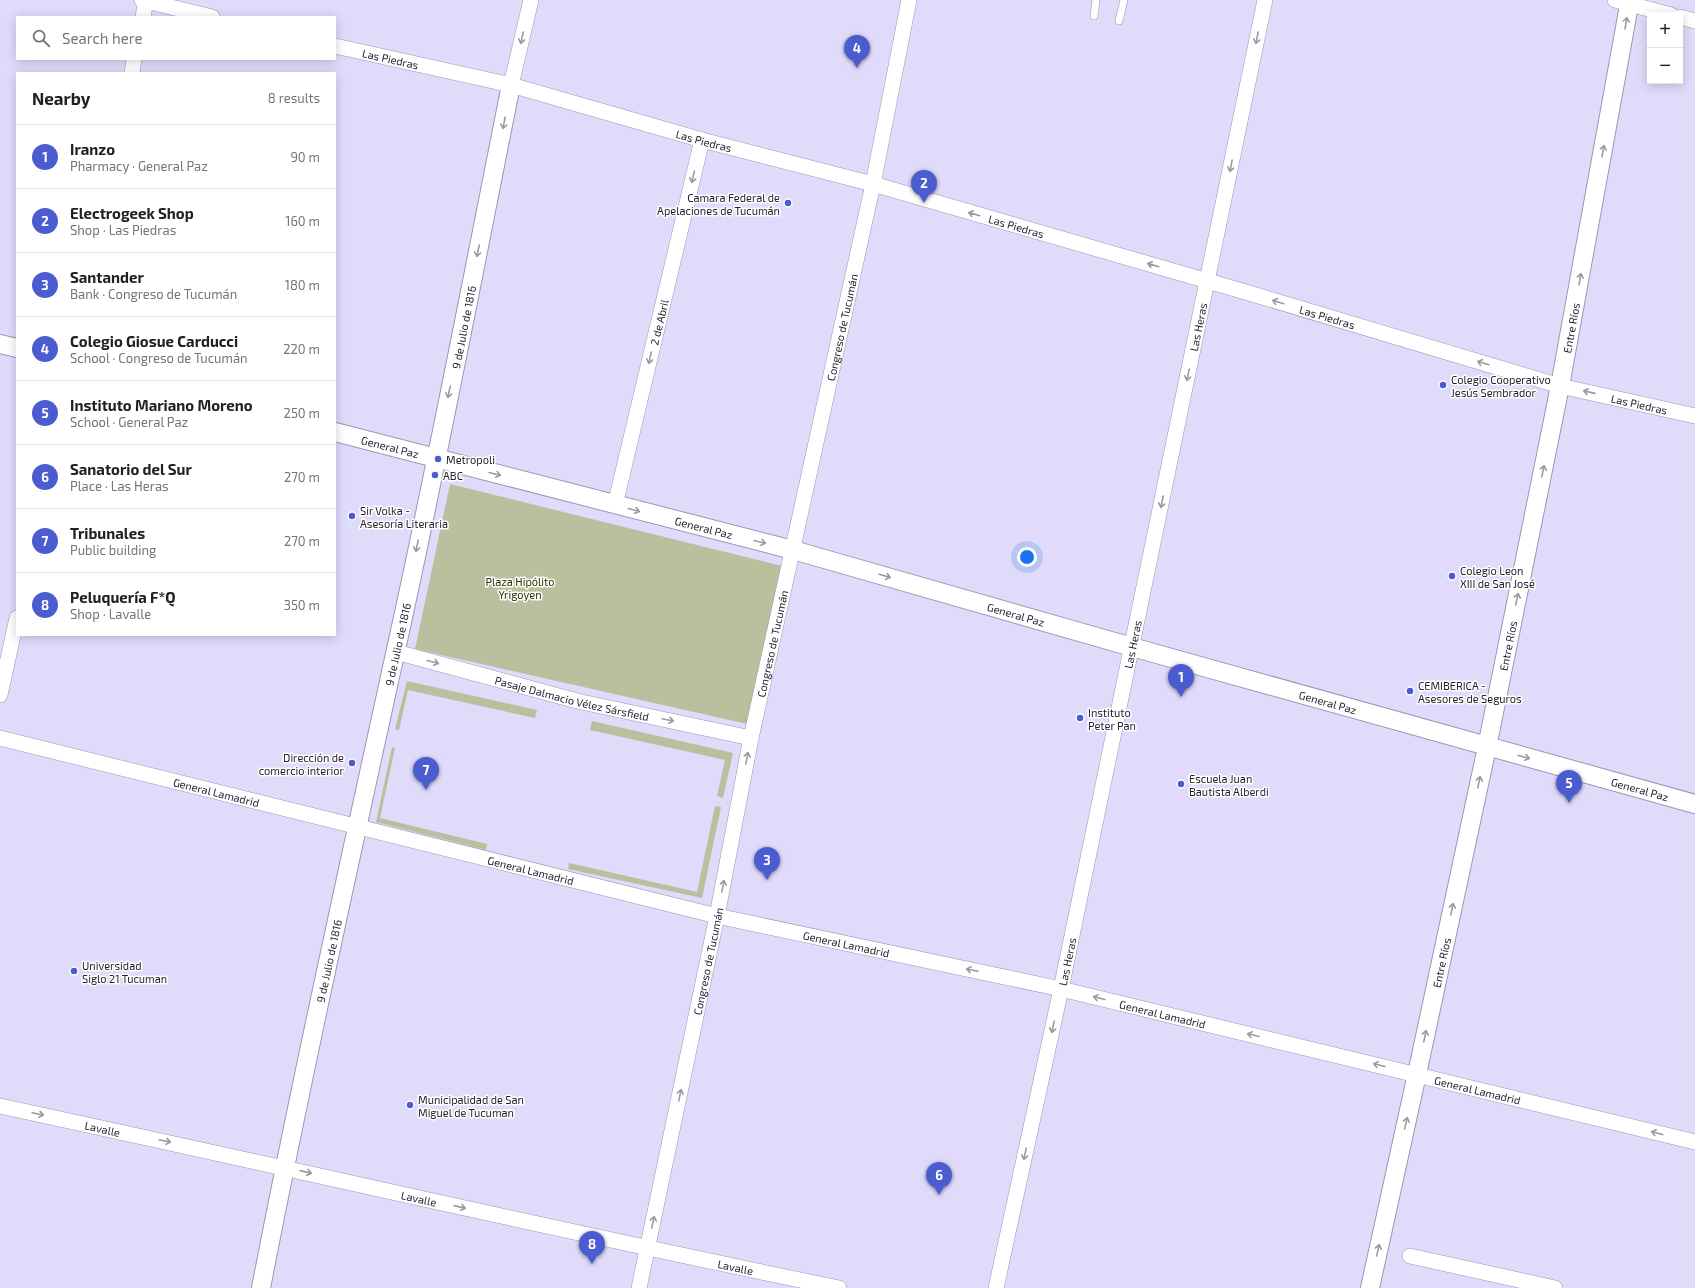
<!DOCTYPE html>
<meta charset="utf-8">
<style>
:root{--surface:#fff;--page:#f6f6f6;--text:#202124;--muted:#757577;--line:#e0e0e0;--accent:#4b5cd1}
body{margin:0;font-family:"Exo 2",sans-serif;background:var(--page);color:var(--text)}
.controls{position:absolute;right:12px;top:12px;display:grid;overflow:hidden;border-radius:0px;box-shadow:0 2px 10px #0003}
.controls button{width:36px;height:36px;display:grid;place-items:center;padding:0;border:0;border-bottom:1px solid var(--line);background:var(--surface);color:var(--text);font:20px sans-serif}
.you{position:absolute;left:1027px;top:557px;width:14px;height:14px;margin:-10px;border:3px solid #fff;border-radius:50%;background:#1a73e8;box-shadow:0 0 0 6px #1a73e833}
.badge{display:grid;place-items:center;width:26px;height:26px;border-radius:50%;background:var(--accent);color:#fff;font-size:13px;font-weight:700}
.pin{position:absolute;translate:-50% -33px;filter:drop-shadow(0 1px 2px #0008)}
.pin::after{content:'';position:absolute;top:21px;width:14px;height:12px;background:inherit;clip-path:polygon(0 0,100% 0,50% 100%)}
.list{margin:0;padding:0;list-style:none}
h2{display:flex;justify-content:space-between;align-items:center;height:52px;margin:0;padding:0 16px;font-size:17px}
h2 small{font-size:13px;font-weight:400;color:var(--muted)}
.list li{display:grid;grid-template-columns:26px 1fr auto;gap:12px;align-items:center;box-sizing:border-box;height:64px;padding:0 16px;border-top:1px solid var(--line)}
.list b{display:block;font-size:15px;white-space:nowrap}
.list p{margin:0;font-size:13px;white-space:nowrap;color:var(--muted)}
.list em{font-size:13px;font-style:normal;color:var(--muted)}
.icon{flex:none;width:22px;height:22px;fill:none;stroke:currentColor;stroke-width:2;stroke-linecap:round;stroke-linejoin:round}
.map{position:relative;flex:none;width:1695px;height:1288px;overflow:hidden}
.search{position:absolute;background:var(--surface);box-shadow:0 2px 10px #0003;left:16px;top:16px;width:320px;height:44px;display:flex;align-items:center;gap:10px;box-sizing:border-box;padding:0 14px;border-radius:0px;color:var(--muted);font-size:15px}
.panel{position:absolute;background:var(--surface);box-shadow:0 2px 10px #0003;left:16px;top:72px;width:320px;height:564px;border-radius:0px}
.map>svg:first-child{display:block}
.green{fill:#bbbf9e}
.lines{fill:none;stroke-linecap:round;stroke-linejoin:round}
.service-casing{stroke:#9b96b4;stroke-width:8}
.minor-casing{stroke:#9b96b4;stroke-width:16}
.tertiary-casing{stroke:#9b96b4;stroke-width:20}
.service{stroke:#fff;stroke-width:7}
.minor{stroke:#fff;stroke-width:15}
.tertiary{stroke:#fff;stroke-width:18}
.oneway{stroke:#9b9a9f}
.poi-dot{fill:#4b5cd1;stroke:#fff;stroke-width:1.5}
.labels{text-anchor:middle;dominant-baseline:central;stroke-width:3;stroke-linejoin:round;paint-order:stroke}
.street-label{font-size:11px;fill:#201e29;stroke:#fff}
.poi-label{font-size:11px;fill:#201e29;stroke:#fff;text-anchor:start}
.park-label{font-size:11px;fill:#2e3000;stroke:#fff}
</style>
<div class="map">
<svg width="1695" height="1288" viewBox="0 0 1695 1288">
<rect width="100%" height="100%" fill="#e0dbfb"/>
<path class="green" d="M450,484L786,567L747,724L415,649Z
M407,681L537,710L535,718L408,690L399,730L395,729Z
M592,721L733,753L723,798L717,796L725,760L590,730Z
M392,747L395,748L380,818L487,844L486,850L376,822Z
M715,806L721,807L702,898L568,869L569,863L697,892Z"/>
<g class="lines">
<defs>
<path id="service" d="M1094,16L1096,0
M1119,21L1124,0"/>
<g id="minor">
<path d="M142,0L212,17"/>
<path d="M1615,0L1671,15"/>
<path d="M143,17L146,0"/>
<path d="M1680,17L1695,21"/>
<path id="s1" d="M335,46L511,85L702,140L873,184L1249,293L1560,386L1695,416"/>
<path d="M132,73L134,59"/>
<path d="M511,85L531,0"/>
<path id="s2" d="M615,505L702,140"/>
<path id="s3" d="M396,652L577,701L751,738"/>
<path d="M0,695L17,618"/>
<path id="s4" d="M0,738L717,916L1061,989L1695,1142"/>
<path id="s5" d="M0,1106C280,1166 559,1231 839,1288"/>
<path d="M1410,1256L1555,1288"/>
<path id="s6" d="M639,1288L717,916L751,738L873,184L909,0"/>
<path id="s7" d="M996,1288L1061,989L1265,0"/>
</g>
<g id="tertiary">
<path d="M0,344L17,348"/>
<path id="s8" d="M335,432L793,550L1132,647L1695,804"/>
<path id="s9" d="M261,1288C302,1076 349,865 395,654C437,465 473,275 511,85"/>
<path id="s10" d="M1370,1288L1417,1074L1487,747L1560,386L1630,0"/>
</g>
</defs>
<use href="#service" class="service-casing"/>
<use href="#minor" class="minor-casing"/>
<use href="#tertiary" class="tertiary-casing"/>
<use href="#service" class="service"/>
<use href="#minor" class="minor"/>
<use href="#tertiary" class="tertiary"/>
</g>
<defs><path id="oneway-shaft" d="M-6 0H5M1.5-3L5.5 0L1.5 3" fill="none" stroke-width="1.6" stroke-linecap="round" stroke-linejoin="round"/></defs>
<g class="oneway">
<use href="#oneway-shaft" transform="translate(1626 23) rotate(-80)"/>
<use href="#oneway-shaft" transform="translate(522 38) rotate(103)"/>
<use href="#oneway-shaft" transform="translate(1257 38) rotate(101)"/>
<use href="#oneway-shaft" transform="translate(504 123) rotate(101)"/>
<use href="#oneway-shaft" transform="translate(1603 151) rotate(-80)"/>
<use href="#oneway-shaft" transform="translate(1231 166) rotate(101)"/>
<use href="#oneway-shaft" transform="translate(693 177) rotate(103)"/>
<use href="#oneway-shaft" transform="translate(974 214) rotate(-164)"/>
<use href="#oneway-shaft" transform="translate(478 251) rotate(102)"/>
<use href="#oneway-shaft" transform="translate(1153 265) rotate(-164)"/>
<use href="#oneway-shaft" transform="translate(1580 279) rotate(-80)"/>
<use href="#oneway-shaft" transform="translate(1278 302) rotate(-163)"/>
<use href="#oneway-shaft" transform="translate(650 358) rotate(103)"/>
<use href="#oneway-shaft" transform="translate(1483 363) rotate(-163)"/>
<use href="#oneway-shaft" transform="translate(1188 375) rotate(102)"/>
<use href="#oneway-shaft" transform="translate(449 392) rotate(102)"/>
<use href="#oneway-shaft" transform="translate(1589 392) rotate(-167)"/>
<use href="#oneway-shaft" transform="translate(1543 471) rotate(-79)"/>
<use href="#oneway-shaft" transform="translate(495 474) rotate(14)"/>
<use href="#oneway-shaft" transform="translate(1162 502) rotate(102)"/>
<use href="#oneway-shaft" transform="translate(634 510) rotate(15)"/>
<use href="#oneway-shaft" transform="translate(760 542) rotate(14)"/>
<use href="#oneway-shaft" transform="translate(417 546) rotate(102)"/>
<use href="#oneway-shaft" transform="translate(885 576) rotate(16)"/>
<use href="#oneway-shaft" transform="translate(1517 599) rotate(-78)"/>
<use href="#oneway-shaft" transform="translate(433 662) rotate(15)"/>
<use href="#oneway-shaft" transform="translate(668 720) rotate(12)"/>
<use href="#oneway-shaft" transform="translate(1524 757) rotate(15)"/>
<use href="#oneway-shaft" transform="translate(747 758) rotate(-79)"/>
<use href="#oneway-shaft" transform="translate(1479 782) rotate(-78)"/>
<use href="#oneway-shaft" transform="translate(723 886) rotate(-79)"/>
<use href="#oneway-shaft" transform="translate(1452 909) rotate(-78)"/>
<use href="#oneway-shaft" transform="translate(972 970) rotate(-168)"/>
<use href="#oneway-shaft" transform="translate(1099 998) rotate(-166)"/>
<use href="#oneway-shaft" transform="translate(1053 1027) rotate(102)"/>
<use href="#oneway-shaft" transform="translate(1253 1035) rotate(-166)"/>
<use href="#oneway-shaft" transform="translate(1425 1036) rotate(-78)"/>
<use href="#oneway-shaft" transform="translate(1379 1065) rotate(-166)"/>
<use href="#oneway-shaft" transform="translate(680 1095) rotate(-78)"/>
<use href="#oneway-shaft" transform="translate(38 1114) rotate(12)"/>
<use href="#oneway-shaft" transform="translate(1406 1123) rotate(-77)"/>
<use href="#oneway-shaft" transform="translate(1657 1133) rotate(-166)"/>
<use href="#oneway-shaft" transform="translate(165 1141) rotate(12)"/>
<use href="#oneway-shaft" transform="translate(1025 1154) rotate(102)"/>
<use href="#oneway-shaft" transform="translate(306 1172) rotate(13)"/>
<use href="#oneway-shaft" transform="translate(460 1207) rotate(13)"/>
<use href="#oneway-shaft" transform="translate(653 1222) rotate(-78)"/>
<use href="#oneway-shaft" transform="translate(1378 1250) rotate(-78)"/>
</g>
<g class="poi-dot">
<circle cx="788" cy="203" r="4"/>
<circle cx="1443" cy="385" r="4"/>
<circle cx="438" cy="459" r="4"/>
<circle cx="435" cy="475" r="4"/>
<circle cx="352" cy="516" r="4"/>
<circle cx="1452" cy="576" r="4"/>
<circle cx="1410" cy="691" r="4"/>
<circle cx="1080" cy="718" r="4"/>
<circle cx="352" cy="763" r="4"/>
<circle cx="1181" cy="784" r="4"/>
<circle cx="74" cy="971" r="4"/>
<circle cx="410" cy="1105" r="4"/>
</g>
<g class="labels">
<g class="street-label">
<text stroke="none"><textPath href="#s1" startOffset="57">Las Piedras</textPath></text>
<text stroke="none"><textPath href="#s1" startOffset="381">Las Piedras</textPath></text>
<text stroke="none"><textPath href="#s1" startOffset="705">Las Piedras</textPath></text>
<text stroke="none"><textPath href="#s1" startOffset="1029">Las Piedras</textPath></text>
<text stroke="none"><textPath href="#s2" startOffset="188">2 de Abril</textPath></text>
<text stroke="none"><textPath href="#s9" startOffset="982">9 de Julio de 1816</textPath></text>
<text stroke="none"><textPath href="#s6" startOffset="982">Congreso de Tucumán</textPath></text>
<text stroke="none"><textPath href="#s7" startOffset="982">Las Heras</textPath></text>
<text stroke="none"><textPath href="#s10" startOffset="981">Entre Ríos</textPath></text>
<text stroke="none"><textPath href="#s1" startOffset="1353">Las Piedras</textPath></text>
<text stroke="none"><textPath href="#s8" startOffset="57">General Paz</textPath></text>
<text stroke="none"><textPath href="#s8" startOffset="381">General Paz</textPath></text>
<text stroke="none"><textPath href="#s8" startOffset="705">General Paz</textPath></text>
<text stroke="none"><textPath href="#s9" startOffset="658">9 de Julio de 1816</textPath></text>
<text stroke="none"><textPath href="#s6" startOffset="658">Congreso de Tucumán</textPath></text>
<text stroke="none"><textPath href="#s7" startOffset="658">Las Heras</textPath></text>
<text stroke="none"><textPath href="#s10" startOffset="657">Entre Ríos</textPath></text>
<text stroke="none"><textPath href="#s3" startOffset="182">Pasaje Dalmacio Vélez Sársfield</textPath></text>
<text stroke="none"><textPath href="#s8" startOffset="1029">General Paz</textPath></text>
<text stroke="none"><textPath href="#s8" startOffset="1353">General Paz</textPath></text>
<text stroke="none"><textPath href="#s4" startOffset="223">General Lamadrid</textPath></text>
<text stroke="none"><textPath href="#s4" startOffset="547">General Lamadrid</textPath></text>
<text stroke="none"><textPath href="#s4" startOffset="871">General Lamadrid</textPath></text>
<text stroke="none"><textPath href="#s9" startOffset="334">9 de Julio de 1816</textPath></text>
<text stroke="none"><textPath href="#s6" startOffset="334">Congreso de Tucumán</textPath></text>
<text stroke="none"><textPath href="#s7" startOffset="334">Las Heras</textPath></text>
<text stroke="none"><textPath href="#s10" startOffset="333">Entre Ríos</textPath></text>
<text stroke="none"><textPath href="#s4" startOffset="1195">General Lamadrid</textPath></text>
<text stroke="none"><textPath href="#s4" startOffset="1519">General Lamadrid</textPath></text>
<text stroke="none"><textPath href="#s5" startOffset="105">Lavalle</textPath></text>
<text stroke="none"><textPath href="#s5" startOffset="429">Lavalle</textPath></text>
<text stroke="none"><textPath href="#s5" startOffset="753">Lavalle</textPath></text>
</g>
<g class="poi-label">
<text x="780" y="197" text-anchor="end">Camara Federal de<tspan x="780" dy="13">Apelaciones de Tucumán</tspan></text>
<text x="1451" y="379">Colegio Cooperativo<tspan x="1451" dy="13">Jesús Sembrador</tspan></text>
<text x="446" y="459">Metropoli</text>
<text x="443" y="475">ABC</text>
<text x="360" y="510">Sir Volka -<tspan x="360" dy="13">Asesoría Literaria</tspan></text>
<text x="1460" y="570">Colegio Leon<tspan x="1460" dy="13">XIII de San José</tspan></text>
<text x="1418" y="685">CEMIBERICA -<tspan x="1418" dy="13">Asesores de Seguros</tspan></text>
<text x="1088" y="712">Instituto<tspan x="1088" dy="13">Peter Pan</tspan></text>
<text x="344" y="757" text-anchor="end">Dirección de<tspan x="344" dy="13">comercio interior</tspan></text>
<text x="1189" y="778">Escuela Juan<tspan x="1189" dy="13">Bautista Alberdi</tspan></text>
<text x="82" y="965">Universidad<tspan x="82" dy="13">Siglo 21 Tucuman</tspan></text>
<text x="418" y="1099">Municipalidad de San<tspan x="418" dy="13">Miguel de Tucuman</tspan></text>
</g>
<g class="park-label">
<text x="520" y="581">Plaza Hipólito<tspan x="520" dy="13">Yrigoyen</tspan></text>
</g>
</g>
</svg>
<div class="controls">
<button>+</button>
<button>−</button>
</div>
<div class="you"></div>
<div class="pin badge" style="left:1181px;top:697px">1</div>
<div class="pin badge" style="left:924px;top:203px">2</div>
<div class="pin badge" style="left:767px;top:880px">3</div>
<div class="pin badge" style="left:857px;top:68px">4</div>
<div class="pin badge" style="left:1569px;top:803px">5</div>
<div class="pin badge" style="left:939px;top:1195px">6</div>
<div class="pin badge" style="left:426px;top:790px">7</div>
<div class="pin badge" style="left:592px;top:1264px">8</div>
<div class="search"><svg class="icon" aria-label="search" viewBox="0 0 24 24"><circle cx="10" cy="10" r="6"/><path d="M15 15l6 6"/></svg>Search here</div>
<section class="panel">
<h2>Nearby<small>8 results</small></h2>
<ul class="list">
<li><span class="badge">1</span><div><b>Iranzo</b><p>Pharmacy · General Paz</p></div><em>90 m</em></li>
<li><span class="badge">2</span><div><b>Electrogeek Shop</b><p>Shop · Las Piedras</p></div><em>160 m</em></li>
<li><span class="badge">3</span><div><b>Santander</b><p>Bank · Congreso de Tucumán</p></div><em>180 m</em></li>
<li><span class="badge">4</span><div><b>Colegio Giosue Carducci</b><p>School · Congreso de Tucumán</p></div><em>220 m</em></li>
<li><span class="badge">5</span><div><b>Instituto Mariano Moreno</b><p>School · General Paz</p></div><em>250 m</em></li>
<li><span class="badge">6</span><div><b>Sanatorio del Sur</b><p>Place · Las Heras</p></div><em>270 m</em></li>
<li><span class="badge">7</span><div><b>Tribunales</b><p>Public building</p></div><em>270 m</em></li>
<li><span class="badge">8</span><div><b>Peluquería F*Q</b><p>Shop · Lavalle</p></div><em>350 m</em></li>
</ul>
</section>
</div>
